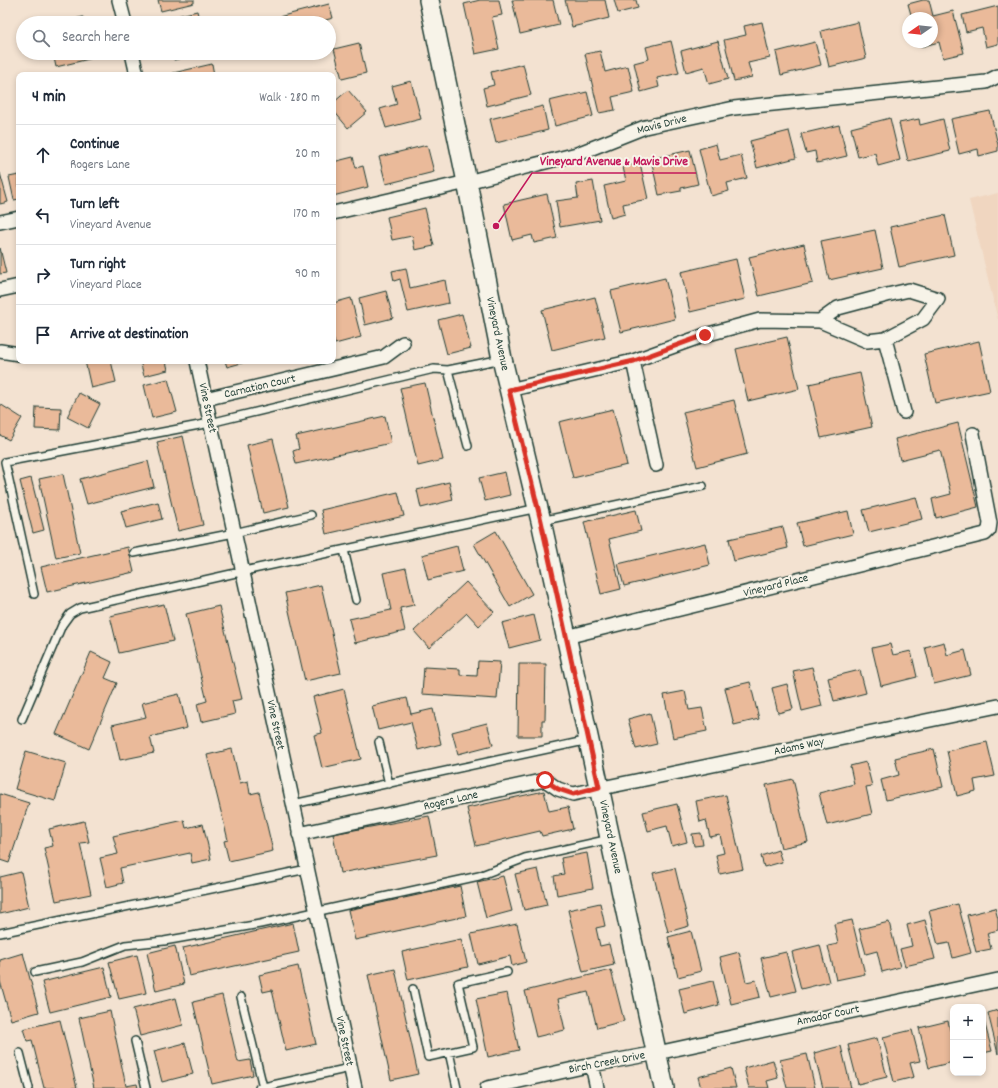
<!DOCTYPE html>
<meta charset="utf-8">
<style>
:root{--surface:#fff;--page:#f6f6f7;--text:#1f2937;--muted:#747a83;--line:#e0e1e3}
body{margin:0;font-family:Dekko,sans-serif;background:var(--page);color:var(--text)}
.controls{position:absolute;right:12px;bottom:12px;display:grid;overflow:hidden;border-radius:8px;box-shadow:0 2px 6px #0003}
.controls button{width:36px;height:36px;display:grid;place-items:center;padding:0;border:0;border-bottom:1px solid var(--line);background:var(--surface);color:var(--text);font:20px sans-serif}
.compass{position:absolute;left:902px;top:12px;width:36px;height:36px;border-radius:50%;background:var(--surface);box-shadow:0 2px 6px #0003;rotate:256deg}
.stop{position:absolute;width:12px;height:12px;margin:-9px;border:3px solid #d93025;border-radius:50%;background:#fff}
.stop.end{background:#d93025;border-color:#fff;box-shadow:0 1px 4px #0008}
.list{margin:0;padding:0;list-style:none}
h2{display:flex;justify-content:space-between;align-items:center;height:52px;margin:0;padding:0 16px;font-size:17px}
h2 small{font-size:13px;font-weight:400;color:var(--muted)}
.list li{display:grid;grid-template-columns:26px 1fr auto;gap:12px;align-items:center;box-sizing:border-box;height:60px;padding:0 16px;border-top:1px solid var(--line)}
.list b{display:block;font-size:15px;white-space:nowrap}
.list p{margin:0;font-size:13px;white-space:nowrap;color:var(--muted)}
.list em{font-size:13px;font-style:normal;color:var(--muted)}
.icon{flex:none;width:22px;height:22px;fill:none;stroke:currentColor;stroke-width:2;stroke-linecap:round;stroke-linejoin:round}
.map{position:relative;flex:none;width:998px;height:1088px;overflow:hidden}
.search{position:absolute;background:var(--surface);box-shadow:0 2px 6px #0003;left:16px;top:16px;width:320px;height:44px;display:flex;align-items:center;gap:10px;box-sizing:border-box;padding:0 14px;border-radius:22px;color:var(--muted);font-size:15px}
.panel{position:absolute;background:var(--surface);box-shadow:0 2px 6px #0003;left:16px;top:72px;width:320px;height:292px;border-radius:8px}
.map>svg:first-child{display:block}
.built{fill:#f0d6c0}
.building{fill:#eaba9a;stroke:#1f3d34}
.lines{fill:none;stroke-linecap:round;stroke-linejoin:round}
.lane-casing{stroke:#1f3d34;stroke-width:10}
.street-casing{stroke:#1f3d34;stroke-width:16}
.secondary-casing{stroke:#1f3d34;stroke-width:22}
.lane{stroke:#f7f3e8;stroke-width:7}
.street{stroke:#f7f3e8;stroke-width:13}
.secondary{stroke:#f7f3e8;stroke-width:19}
.route{stroke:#d93025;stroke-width:5}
.labels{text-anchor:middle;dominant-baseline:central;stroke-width:4;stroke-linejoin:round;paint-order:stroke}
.street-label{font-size:12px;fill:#1f3d34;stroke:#f7f3e8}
.leader{fill:none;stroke:#c2185b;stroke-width:1.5}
.callout-dot{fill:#c2185b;stroke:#f7f3e8;stroke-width:1.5}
.callout-label{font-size:13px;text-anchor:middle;font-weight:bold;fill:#c2185b;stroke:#f7f3e8;stroke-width:4;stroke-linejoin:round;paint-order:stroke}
</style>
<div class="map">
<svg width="998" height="1088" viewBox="0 0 998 1088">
<rect width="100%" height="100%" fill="#f3e2d1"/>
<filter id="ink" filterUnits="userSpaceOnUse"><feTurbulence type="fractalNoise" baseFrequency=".025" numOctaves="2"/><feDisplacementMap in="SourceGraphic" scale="8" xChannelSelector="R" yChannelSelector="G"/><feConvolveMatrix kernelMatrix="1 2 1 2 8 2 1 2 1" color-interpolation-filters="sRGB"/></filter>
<g filter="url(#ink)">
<path class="built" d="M998,193V320L969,200Z"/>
<path class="building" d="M158,0H194V3L161,11Z
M480,0H499L502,15L492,17L499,49L475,54L464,4Z
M512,0H553L559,25L520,34Z
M565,0H605L609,18L572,27Z
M614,0H636L638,8L618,13Z
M923,0H929L933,16L953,11L964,53L943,58L939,42L920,47L919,42H932V18H912L908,4Z
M329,4L333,18L315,23H259V22Z
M998,6V44L986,47L982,28L966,32L962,15Z
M197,11L200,23H165L164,19Z
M83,17L85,23H57Z
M762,22L770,58L748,63L752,77L734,81L724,40L746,35L744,26Z
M858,22L866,58L829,67L821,31Z
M671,41L679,73L657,78L659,87L641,92L634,63L649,59L646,47Z
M718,41L728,79L709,84L704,67L686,72L681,51Z
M815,42L821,65L781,75L776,52Z
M359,43L366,73L342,79L334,49Z
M600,51L605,72L628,66L634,92L612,97L615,110L599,113L585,54Z
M53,53H92L93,58L56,67Z
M172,53H204L174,60Z
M212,64L214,75H174L173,73Z
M523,64L531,95L487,106L483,88L494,85L491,72Z
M411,81L421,119L386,128L380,109L397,104L392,86Z
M348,90L367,112L348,128L333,110V103Z
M587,92L593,116L555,126L549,101Z
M543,106L548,130L496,143L490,119Z
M990,111L998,145V151L979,156L978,149L959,154L951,119Z
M890,118L900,160L878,166L875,153L858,157L851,128Z
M919,119L920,125L943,119L950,151L908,161L899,123Z
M839,125L847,156L817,163L815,151L806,153L801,134Z
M789,131L796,158L757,168L750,141Z
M716,144L720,160L741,155L747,178L727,183L729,191L711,196L699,149Z
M427,145L434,172L386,184L379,157Z
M690,150L698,184L681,188V191L659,195L651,159Z
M353,157L356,168L363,166L368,187L333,196V162Z
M640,163L648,199L623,204L625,214L611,218L604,186L626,181L623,167Z
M0,173L8,202L0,204Z
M19,175V199L14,200L9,177Z
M593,181L600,220L560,227L556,201L578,198L576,184Z
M547,194L557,238L534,243L532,235L512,240L504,204Z
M425,208L434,246L415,250L412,236L392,240L387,217Z
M945,215L954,255L899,267L890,227Z
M875,230L883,268L829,280L821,241Z
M804,244L813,283L759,296L749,257Z
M0,248L6,273L0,274Z
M736,259L745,299L690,312L681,272Z
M406,268L410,288L445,280L449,303L408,312L400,279L394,281L392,271Z
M665,278L675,319L621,332L611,291Z
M386,291L393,318L365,325L359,298Z
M595,297L605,337L552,350L542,310Z
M351,298L361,337L335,344L333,336V303Z
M462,314L471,348L447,354L438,320Z
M787,337L799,389L748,401L736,349Z
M979,341L990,391L935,403L924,354Z
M85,361H111L116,382L91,388Z
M140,361H166L168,370L144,376Z
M225,361H249L227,367Z
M860,373L872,427L821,438L809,384Z
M168,379L177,412L152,418L144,385Z
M425,383L443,460L418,466L400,388Z
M79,393L100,404L88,428L67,417Z
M734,400L747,454L697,467L683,412Z
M0,404L22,418L9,440L0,435Z
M36,407L61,408L60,430L35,429Z
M613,409L627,465L573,478L559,422Z
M385,416L391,443L296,464L293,451L299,449L296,436Z
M958,423L978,507L936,518L932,499L951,494L940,450L900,460L895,439Z
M183,436L203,525L178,531L157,442Z
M273,439L289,507L263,513L247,445Z
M148,461L154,487L87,504L80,479Z
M505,472L510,495L485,501L479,478Z
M63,474L80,553L56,558L39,479Z
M31,478L44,530L33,533L20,481Z
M449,482L453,500L421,508L417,490Z
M398,492L404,516L326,534L321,510Z
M916,497L922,519L869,532L863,510Z
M158,502L162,519L126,528L121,511Z
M636,510L641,531L609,539L621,589L601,594L584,522Z
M848,511L853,534L803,546L797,523Z
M783,527L788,548L734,561L729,539Z
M496,531L532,594L510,607L474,544Z
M705,543L710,565L624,586L618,564Z
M457,546L463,571L428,580L422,555Z
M128,547L134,572L47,592L41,567Z
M406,568L414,605L400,608L405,631L355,643L349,619L391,610L383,573Z
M466,582L494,612L479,626L467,613L429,648L414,631Z
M321,585L341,673L305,681L285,593Z
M164,604L173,641L119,653L110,616Z
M219,606L242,699L232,701L235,714L201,722L197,704L207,701L186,614Z
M534,615L540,640L509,648L502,623Z
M944,642L947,655L965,650L971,675L934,684L925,647Z
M890,644L893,655L911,651L917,677L881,686L872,648Z
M91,652L112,662L105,678L117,683L89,749L56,734Z
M478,661L500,662L497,699L422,694L424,667L460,669V675L477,676Z
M519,664H546L545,720H542V736H518Z
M812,667L822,706L802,711L793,671Z
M860,670L866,693L834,701L828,678Z
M750,682L759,719L734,725L725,688Z
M787,684L793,709L778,713L772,688Z
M344,689L361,759L322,768L314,735L322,733L313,697Z
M685,691L689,710L702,708L707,731L673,738L664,695Z
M179,694L187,728L150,737L154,753L120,760L112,725L146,717L142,703Z
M407,698L411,714L433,709L441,744L418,750L411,722L378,730L372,706Z
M650,713L657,744L636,749L628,719Z
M487,723L493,745L458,754L452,732Z
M987,742L995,776L974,780L976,791L957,796L947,751Z
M232,749L240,783L248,781L250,794L259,792L273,851L229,861L224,841L228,840L207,755Z
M934,749L943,787L886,800L881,780L899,775L895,758Z
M26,751L66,763L55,801L15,789Z
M866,762L872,786L866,787L872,814L827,825L819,793L854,784L850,766Z
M793,779L808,842L781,848L766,785Z
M544,791L549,811L568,807L573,829L542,836L540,831L476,846L467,808Z
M0,794L29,803L9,863L0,860Z
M726,795L743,869L720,874L716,855L724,853L720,835L710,837L706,820L700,822L696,801Z
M677,804L687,842L672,846L667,826L648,831L643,812Z
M429,816L437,855L340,873L333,834Z
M184,820L186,828L203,824L211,859L192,863L190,853L120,868L123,883L107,887L100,858L118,854L113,836Z
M84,821L89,842L80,843L91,894L56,901L44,848L53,846L49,829Z
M701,833L703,845L694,846L692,834Z
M778,850L782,862L764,867L761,856Z
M587,853L593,888L557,895L554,876L564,874L561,858Z
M675,868L689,926L668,932L653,873Z
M538,869L547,905L524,910L515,874Z
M21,872L29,907L0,914V877Z
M503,876L512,911L486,918L477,882Z
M460,886L466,916L355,940L348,910Z
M600,903L605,926L596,928L600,946L609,944L614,965L583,972L568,910Z
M958,904L971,953L953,958L949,943L938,945L929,911Z
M995,908L998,919V930L987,933L991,949L976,952L967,915Z
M852,920L865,974L836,980L828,946L838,944L834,924Z
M925,920L935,959L905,966L900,949L912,946L907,925Z
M889,922L900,967L882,972L877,951L866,954L859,929Z
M293,923L299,952L189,976L183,948Z
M517,924L526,962L512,966L510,956L478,964L471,934Z
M691,931L701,971L678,977L668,937Z
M461,939L468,967L408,980L402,952Z
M820,945L829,982L801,989L792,952Z
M175,946L184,984L156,991L147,953Z
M739,952L746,982L756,980L760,997L731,1004L720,957Z
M786,952L796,991L771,997L761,958Z
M23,953L39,1012L11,1020L0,981V960Z
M137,955L146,993L119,999L109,962Z
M298,966L316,1044L286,1051L272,990L263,992L259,975Z
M104,967L111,997L50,1012L42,982Z
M395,969L418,1074L391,1080L368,975Z
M611,970L624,1021L597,1028L588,992L558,999L565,1030L536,1037L525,991Z
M713,981L719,1005L685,1014L679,989Z
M507,993L519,1050L488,1057L476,999Z
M222,995L238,1062L250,1060L253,1075L212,1084L193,1002Z
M176,998L183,1025L140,1036L133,1009Z
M998,1010V1054L988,1013Z
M110,1011L126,1086L137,1084L138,1088H94L79,1018Z
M983,1017L992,1051L983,1053Z
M60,1020L77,1088H44L32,1040L27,1041L23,1029Z
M948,1021L953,1042V1062L929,1068L919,1028Z
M912,1030L920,1061L910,1063L914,1077L894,1082L883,1037Z
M877,1038L887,1077L858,1084L848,1045Z
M185,1043L193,1074L162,1082L154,1051Z
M841,1046L851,1088H823L814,1053Z
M807,1054L815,1088H787L780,1060Z
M773,1060L778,1078L767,1081L769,1088H749L744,1068Z
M731,1068L736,1088H701L698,1077Z"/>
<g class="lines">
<defs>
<path id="lane" d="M448,370L468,446
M541,521L703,486
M344,550L356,600
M134,553L234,533L311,515
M34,594L5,462L210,423L434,369L448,370L502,359
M22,719L62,625L70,614L80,608L258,568L538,508
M379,742L389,784
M293,804L589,740
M0,933L307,869
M35,972L82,962L125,945L164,941L260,924L479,876L525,858L610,839
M413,989L428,1057L473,1047L458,983L507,972
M241,997L263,1087
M135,1041L146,1088
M449,1052L457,1088
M20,1053L29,1088
M259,1088L350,1068"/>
<path id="street" d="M119,0L125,23
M132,53L137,75
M333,213L467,182L577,154L645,127L734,108L986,82L998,76
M0,222L19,218
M0,290L19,286
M885,339L904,412
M0,351L19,354
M197,361L355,1088
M633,361L656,465
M509,390L633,361L705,335L760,320L820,321L867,341L885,339L923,319L938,299L909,290L887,295L838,308L820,321
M205,399L384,357L403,343
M566,637L985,534L989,530L990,523L973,434
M299,834L545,780L558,789L573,794L998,706
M592,1065L597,1088
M487,1088L592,1065L657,1053L998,980"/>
<path id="secondary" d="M429,0L467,182L502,359L541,521L599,787L664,1088"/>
</defs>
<use href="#lane" class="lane-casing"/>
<use href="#street" class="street-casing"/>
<use href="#secondary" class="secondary-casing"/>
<use href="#lane" class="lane"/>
<use href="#street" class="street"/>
<use href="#secondary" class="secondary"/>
</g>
</g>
<g class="lines" filter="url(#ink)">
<path class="route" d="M545,780L558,789L573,794L599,787L541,521L509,390L634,361L705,335"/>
</g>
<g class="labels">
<g class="street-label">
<text transform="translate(662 125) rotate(-14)">Mavis Drive</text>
<text transform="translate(497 334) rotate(78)">Vineyard Avenue</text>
<text transform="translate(260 387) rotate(-13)">Carnation Court</text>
<text transform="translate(207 408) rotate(78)">Vine Street</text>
<text transform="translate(776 586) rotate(-14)">Vineyard Place</text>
<text transform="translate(275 725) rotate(78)">Vine Street</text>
<text transform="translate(799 747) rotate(-12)">Adams Way</text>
<text transform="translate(451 801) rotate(-13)">Rogers Lane</text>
<text transform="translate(610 837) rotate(78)">Vineyard Avenue</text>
<text transform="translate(828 1016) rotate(-12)">Amador Court</text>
<text transform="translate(344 1041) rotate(78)">Vine Street</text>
<text transform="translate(607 1063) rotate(-11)">Birch Creek Drive</text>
</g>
</g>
<path class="leader" d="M496 226L532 173H696"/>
<circle class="callout-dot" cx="496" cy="226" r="4"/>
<g class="callout-label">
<text x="614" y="165">Vineyard Avenue &amp; Mavis Drive</text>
</g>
</svg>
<div class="controls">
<button>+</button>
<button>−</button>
</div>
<svg class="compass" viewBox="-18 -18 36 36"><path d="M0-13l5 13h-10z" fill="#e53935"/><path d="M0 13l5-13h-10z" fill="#747a83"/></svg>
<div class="stop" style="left:545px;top:780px"></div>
<div class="stop end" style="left:705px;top:335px"></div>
<div class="search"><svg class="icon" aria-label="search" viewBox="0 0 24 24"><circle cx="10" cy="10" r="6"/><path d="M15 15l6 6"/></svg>Search here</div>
<section class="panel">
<h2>4 min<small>Walk · 280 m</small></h2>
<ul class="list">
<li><svg class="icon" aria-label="ahead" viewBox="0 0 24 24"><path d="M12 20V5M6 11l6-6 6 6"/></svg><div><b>Continue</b><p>Rogers Lane</p></div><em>20 m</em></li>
<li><svg class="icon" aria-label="left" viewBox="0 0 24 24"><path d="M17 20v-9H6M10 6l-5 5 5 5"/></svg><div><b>Turn left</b><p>Vineyard Avenue</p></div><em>170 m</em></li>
<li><svg class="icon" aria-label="right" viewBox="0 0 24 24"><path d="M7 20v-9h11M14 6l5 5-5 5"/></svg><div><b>Turn right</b><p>Vineyard Place</p></div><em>90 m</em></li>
<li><svg class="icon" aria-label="arrive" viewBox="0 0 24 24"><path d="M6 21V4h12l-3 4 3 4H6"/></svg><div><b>Arrive at destination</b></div></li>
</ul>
</section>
</div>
